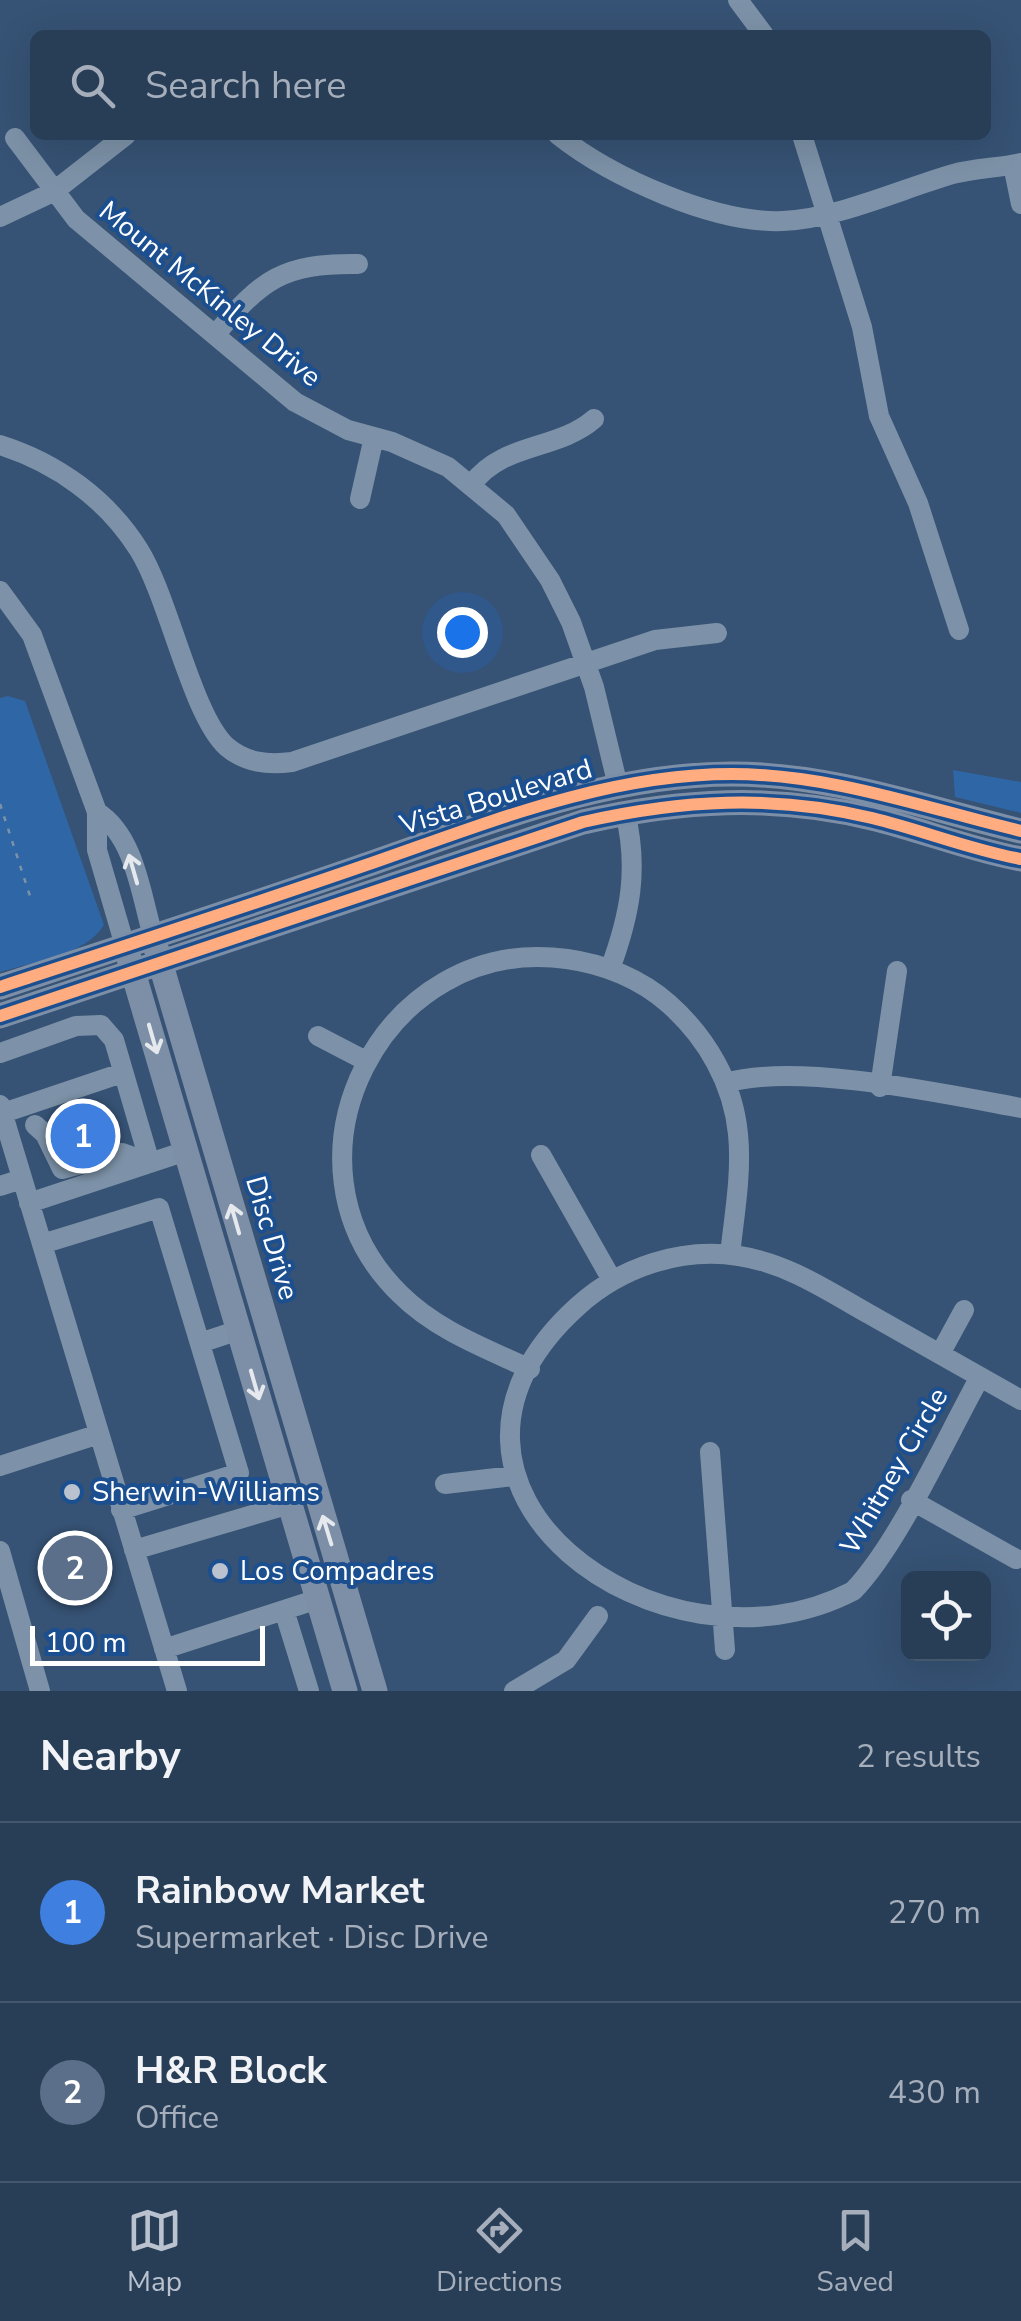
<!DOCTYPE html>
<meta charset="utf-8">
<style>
:root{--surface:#283e57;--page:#30455d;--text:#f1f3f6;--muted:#a5aeba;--line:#44576d;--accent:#b9c2ce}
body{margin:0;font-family:"Nunito Sans",sans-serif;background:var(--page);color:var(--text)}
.controls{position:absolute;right:30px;bottom:30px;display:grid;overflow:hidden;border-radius:15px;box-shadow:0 10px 40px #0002}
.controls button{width:90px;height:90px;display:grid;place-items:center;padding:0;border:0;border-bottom:2px solid var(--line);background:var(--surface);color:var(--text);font:50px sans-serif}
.scale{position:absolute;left:30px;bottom:25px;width:235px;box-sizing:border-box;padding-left:10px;border:5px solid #fff;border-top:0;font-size:28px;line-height:35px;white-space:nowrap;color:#fff;-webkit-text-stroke:8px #1b4f8f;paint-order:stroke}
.you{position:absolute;left:462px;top:632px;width:35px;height:35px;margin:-25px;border:8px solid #fff;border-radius:50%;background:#1a73e8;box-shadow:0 0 0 15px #1a73e833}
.badge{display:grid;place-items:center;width:65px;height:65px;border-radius:50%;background:var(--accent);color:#fff;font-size:32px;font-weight:700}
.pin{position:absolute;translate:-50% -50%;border:5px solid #fff;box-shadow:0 2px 10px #0006}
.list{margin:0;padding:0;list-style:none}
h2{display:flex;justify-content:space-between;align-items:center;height:130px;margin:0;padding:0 40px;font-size:42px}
h2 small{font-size:32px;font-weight:400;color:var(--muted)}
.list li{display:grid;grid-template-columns:65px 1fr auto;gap:30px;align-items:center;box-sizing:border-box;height:180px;padding:0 40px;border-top:2px solid var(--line)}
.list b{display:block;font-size:38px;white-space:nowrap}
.list p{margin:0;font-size:32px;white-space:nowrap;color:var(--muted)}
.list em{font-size:32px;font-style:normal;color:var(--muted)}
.icon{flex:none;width:55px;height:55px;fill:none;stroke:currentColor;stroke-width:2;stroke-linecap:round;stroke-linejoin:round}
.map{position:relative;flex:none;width:1021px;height:1691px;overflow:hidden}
.search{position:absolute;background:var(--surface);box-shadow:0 10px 40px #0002;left:30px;right:30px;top:30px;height:110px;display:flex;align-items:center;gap:25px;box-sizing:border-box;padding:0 35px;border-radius:15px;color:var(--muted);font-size:38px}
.sheet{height:490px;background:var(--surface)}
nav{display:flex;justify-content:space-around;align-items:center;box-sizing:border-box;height:140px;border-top:2px solid var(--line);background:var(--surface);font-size:28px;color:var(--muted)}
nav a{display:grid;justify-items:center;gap:5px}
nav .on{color:var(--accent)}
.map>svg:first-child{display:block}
.green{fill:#2f66a5}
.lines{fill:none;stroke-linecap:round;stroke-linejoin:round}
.path{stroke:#7d92a8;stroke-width:2.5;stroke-dasharray:5 8;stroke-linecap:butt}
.minor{stroke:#7d92a8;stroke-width:20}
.major{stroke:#7d8ea7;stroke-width:25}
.cycleway-casing{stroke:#1b4f8f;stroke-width:19}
.cycleway{stroke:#ffac80;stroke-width:12}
.oneway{stroke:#e5e9ee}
.oneway2{stroke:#e5e8ed}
.poi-dot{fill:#b9c2ce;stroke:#1b4f8f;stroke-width:4}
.labels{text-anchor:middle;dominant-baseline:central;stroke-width:8;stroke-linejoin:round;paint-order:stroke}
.street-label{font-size:28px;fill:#fff;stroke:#1b4f8f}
.poi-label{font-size:28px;fill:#fff;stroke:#1b4f8f;text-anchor:start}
</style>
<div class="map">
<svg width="1021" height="1691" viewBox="0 0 1021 1691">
<rect width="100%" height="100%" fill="#365274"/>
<path class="green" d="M8,696L25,701L104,925C85,956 33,962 0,972V698Z
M953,770L1021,782V813L955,797Z"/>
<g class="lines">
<path class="path" d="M0,804L30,896"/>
<path class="minor" d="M738,0L764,35
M558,135C611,177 715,224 783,221C836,219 901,189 953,174C975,168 999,168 1021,163
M802,135L862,327L879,416L918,503L959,630
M15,138L76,219L295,402L348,430L392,442L448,467L506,515L550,580L571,622L594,687L618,786
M1013,165L1021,204
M0,217L53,192L126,135
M215,335C262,279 283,263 358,264
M0,445C57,463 107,499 139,550C169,598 192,716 227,747C246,763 268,765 292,762L655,640L717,633
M472,484C503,442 557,451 594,419
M360,499L374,437
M0,591L32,635L97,812V850L125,946
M97,812C135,836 141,895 153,936
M610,969C630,915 639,869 625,812
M318,1036L366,1061
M0,1053L76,1026L101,1025L114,1040L150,1163
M726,1083C796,1062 945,1094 1021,1108
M880,1087L897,971
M0,1105L177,1691
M3,1113L122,1073
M35,1125L45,1134L62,1169L122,1153L150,1163
M541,1155L612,1280
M0,1186L22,1179
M29,1203L186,1151
M42,1244L159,1208L239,1473L121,1510
M200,1343L239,1330
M940,1354L964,1310
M530,1369C485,1348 436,1330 400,1294C266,1163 383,933 567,959C604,964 641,979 669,1004C707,1038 733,1083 738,1134C742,1174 734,1216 730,1255
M980,1377C947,1436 898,1545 853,1591C661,1691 379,1485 578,1306C621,1267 681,1247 739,1256C787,1263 828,1291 869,1314C920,1343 970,1371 1021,1400
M710,1452L725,1650
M0,1466L99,1434
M445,1484L513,1476
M911,1500L1016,1559
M134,1550L290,1504
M0,1551L40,1691
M284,1610L309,1691
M164,1649L318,1599
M514,1691L566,1660L598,1616"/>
<path class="major" d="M156,948L375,1691
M128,955L345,1691
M0,987C122,947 245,907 366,865C485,824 605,774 732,774C832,774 925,808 1021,831
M0,1016L583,822C680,800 774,794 872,818C922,830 971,850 1021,859"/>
<defs>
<path id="cycleway" d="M0,987C122,947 245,907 366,865C485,824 605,774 732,774C832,774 925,808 1021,831
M0,1016L583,822C680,800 774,794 872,818C922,830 971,850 1021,859"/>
</defs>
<use href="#cycleway" class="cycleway-casing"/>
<use href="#cycleway" class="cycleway"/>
</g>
<defs><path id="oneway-shaft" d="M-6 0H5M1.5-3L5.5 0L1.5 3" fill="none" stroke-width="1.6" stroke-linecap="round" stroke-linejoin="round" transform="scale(2.5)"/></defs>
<use class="oneway" href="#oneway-shaft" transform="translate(133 869) rotate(-106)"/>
<g class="oneway2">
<use href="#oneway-shaft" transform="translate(153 1039) rotate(74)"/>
<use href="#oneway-shaft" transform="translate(235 1219) rotate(-106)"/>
<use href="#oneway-shaft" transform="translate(255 1385) rotate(74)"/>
<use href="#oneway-shaft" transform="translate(327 1530) rotate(-107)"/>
</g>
<g class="poi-dot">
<circle cx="72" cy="1492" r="10"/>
<circle cx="220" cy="1571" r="10"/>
</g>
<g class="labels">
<g class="street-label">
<text transform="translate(210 294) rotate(39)">Mount McKinley Drive</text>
<text transform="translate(496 797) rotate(-17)">Vista Boulevard</text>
<text transform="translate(272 1238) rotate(74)">Disc Drive</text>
<text transform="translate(894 1471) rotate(-60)">Whitney Circle</text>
</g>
<g class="poi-label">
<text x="92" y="1492">Sherwin-Williams</text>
<text x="240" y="1571">Los Compadres</text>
</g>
</g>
</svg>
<div class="controls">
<button><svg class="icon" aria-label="locate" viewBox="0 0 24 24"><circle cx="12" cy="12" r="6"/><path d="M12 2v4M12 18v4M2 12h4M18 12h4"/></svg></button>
</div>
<div class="scale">100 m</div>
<div class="you"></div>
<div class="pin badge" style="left:83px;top:1136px;background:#3f7fe0">1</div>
<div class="pin badge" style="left:75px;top:1568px;background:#5c6f8a">2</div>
<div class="search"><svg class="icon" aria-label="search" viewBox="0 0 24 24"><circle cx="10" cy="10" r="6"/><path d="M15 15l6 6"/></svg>Search here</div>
</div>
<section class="sheet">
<h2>Nearby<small>2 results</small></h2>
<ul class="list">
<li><span class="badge" style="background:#3f7fe0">1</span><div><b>Rainbow Market</b><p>Supermarket · Disc Drive</p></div><em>270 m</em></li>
<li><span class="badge" style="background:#5c6f8a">2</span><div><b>H&amp;R Block</b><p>Office</p></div><em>430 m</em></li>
</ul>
</section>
<nav>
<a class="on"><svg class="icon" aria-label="map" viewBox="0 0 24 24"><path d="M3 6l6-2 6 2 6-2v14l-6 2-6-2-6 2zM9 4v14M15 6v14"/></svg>Map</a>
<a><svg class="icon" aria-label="directions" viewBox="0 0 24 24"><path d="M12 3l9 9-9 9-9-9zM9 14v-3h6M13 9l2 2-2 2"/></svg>Directions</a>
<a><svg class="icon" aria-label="saved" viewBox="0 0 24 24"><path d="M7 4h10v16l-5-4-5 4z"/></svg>Saved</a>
</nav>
